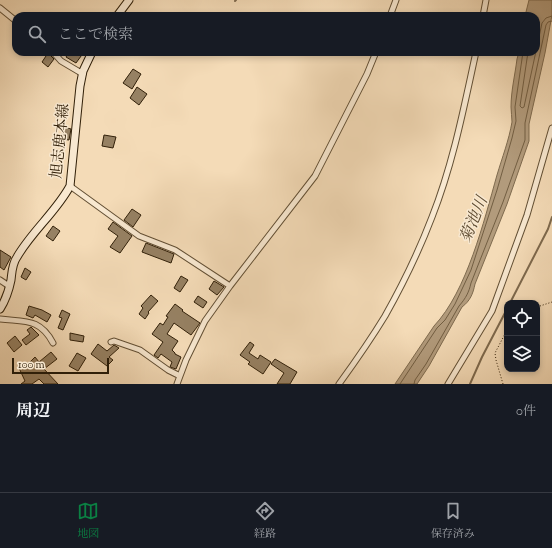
<!DOCTYPE html>
<html lang="ja">
<meta charset="utf-8">
<style>
:root{--surface:#171b24;--page:#20242c;--text:#f1f3f6;--muted:#9ea1a6;--line:#363941;--accent:#0b8043}
body{margin:0;font-family:"Sorts Mill Goudy","Noto Serif JP",serif;background:var(--page);color:var(--text)}
.controls{position:absolute;right:12px;bottom:12px;display:grid;overflow:hidden;border-radius:8px;box-shadow:0 2px 6px #0003}
.controls button{width:36px;height:36px;display:grid;place-items:center;padding:0;border:0;border-bottom:1px solid var(--line);background:var(--surface);color:var(--text);font:20px sans-serif}
.scale{position:absolute;left:12px;bottom:10px;width:97px;box-sizing:border-box;padding-left:4px;border:2px solid #312009;border-top:0;font-size:11px;line-height:14px;white-space:nowrap;color:#312009;-webkit-text-stroke:3px #f8e8d0;paint-order:stroke}
.list{margin:0;padding:0;list-style:none}
h2{display:flex;justify-content:space-between;align-items:center;height:52px;margin:0;padding:0 16px;font-size:17px}
h2 small{font-size:13px;font-weight:400;color:var(--muted)}
.icon{flex:none;width:22px;height:22px;fill:none;stroke:currentColor;stroke-width:2;stroke-linecap:round;stroke-linejoin:round}
.map{position:relative;flex:none;width:552px;height:384px;overflow:hidden}
.search{position:absolute;background:var(--surface);box-shadow:0 2px 6px #0003;left:12px;right:12px;top:12px;height:44px;display:flex;align-items:center;gap:10px;box-sizing:border-box;padding:0 14px;border-radius:12px;color:var(--muted);font-size:15px}
.sheet{height:108px;background:var(--surface)}
nav{display:flex;justify-content:space-around;align-items:center;box-sizing:border-box;height:56px;border-top:1px solid var(--line);background:var(--surface);font-size:11px;color:var(--muted)}
nav a{display:grid;justify-items:center;gap:2px}
nav .on{color:var(--accent)}
.map>svg:first-child{display:block}
.water{fill:#b29b7c;stroke:#7e6a4e}
.lines{fill:none;stroke-linecap:round;stroke-linejoin:round}
.shore{stroke:#725e42;stroke-width:1}
.stream{stroke:#7e6a4e;stroke-width:2}
.building{fill:#968163;stroke:#312009}
.street-casing{stroke:#624f34;stroke-width:7}
.secondary-casing{stroke:#312009;stroke-width:9}
.path{stroke:#312009;stroke-width:1;stroke-dasharray:1 2;stroke-linecap:butt}
.street{stroke:#f8e8d0;stroke-width:5}
.secondary{stroke:#f8e8d0;stroke-width:7}
.labels{text-anchor:middle;dominant-baseline:central;stroke-width:3;stroke-linejoin:round;paint-order:stroke}
.street-label{font-size:15px;fill:#312009;stroke:#f8e8d0}
.water-label{font-size:16px;font-style:italic;fill:#5e4b31;stroke:#f8e8d0}
</style>
<div class="map">
<svg width="552" height="384" viewBox="0 0 552 384">
<rect width="100%" height="100%" fill="#f4dbb7"/>
<filter id="stains"><feTurbulence type="fractalNoise" baseFrequency=".005" numOctaves="4"/><feColorMatrix values="0 0 0 0 .2 0 0 0 0 .09 0 0 0 0 .02 0 0 0 .5 -.17"/></filter>
<radialGradient id="worn" r=".72"><stop offset=".6" stop-color="#630" stop-opacity="0"/><stop offset="1" stop-color="#630" stop-opacity=".3"/></radialGradient>
<path class="water" d="M529,0H552V15L545,53L529,124V141L507,204L475,284C473,294 470,301 462,307L429,366L417,384H395L434,326C467,291 484,221 497,175C502,158 509,140 512,122C512,117 511,112 511,107C511,91 515,75 517,59L519,52H536V16H525Z"/>
<g class="lines">
<path class="shore" d="M528,52L520,106L522,108L524,107L542,23L546,18L552,16
M400,384L437,328L445,320L455,304L471,270L497,190L512,138L516,121L515,107L523,52
M414,384L415,380L426,364L459,306C466,298 469,292 471,283L503,202L525,140V123L546,25L548,22L552,21"/>
<path class="stream" d="M235,1L236,0
M510,303L548,229L552,217
M470,384L482,357L507,309"/>
</g>
<path class="building" d="M69,52H84L76,63L66,57Z
M48,53L54,59L48,67L42,62Z
M133,69L141,74L132,89L123,83Z
M137,87L147,94L139,105L130,98Z
M64,127L71,129L69,140L61,139Z
M104,135L116,137L113,148L102,146Z
M132,209L141,215L133,227L124,220Z
M113,222L132,236L120,253L110,247L118,236L108,229Z
M53,226L60,231L53,241L46,236Z
M146,243L174,254L171,263L142,252Z
M0,250L11,257L4,270L0,267Z
M25,268L31,272L26,280L21,277Z
M181,276L188,280L180,292L174,288Z
M214,281L224,287L217,295L209,289Z
M151,295L158,301L148,312L149,313L145,319L139,314L143,308L141,306Z
M198,296L207,302L203,308L194,302Z
M175,304L183,310L182,311L200,323L191,335L174,323L167,334L178,341L172,350L175,353V354L181,357L176,369L170,367L172,362L161,354L158,358L154,355L163,342L152,334L160,323L163,325L168,317L166,316Z
M29,306L42,310L51,315L47,322L35,315L33,318L26,315Z
M62,310L70,314L63,330L58,328L62,318L59,317Z
M31,327L39,335L26,345L22,340L30,334L27,330Z
M70,333L84,336L83,342L70,340Z
M15,336L22,345L14,352L7,343Z
M250,342L254,345L249,353L258,359L260,355L271,362L263,374L248,364L250,362L240,355Z
M98,344L107,351L114,345L119,348L109,357L113,360L107,366L91,354Z
M51,352L57,359L44,369L58,384H44L39,379L32,384H21L25,381L19,368L30,362L35,357L39,362Z
M77,353L86,358L78,371L69,366Z
M275,359L297,372L290,384H277L284,373L271,364Z"/>
<g class="lines">
<defs>
<path id="street" d="M0,8L16,21
M390,16L396,0
M483,16L486,0
M53,52L61,61L83,74
M70,186L139,236L175,250L230,286L205,321L186,360L177,384
M0,280L9,286
M230,286L315,176L367,74L376,52
M0,319C25,322 40,318 53,343
M111,342L114,341L140,350L168,370L180,376
M339,384C355,362 371,339 385,316C403,284 419,251 432,217C453,164 464,107 476,52
M448,384L492,311L527,215L552,128"/>
<path id="secondary" d="M117,16L129,0
M0,309C5,301 9,290 11,280C12,272 12,264 17,257C32,231 56,212 70,186L80,86L83,71L92,52"/>
</defs>
<use href="#street" class="street-casing"/>
<use href="#secondary" class="secondary-casing"/>
<path class="path" d="M537,307L552,302
M503,384L496,360L495,353L507,330"/>
<use href="#street" class="street"/>
<use href="#secondary" class="secondary"/>
</g>
<g class="labels">
<g class="street-label">
<text transform="translate(61 141) rotate(-84)">旭志鹿本線</text>
</g>
<g class="water-label">
<text transform="translate(475 220) rotate(-68)">菊池川</text>
</g>
</g>
<rect width="100%" height="100%" filter="url(#stains)"/>
<rect width="100%" height="100%" fill="url(#worn)"/>
</svg>
<div class="controls">
<button><svg class="icon" aria-label="locate" viewBox="0 0 24 24"><circle cx="12" cy="12" r="6"/><path d="M12 2v4M12 18v4M2 12h4M18 12h4"/></svg></button>
<button><svg class="icon" aria-label="layers" viewBox="0 0 24 24"><path d="M12 4l9 5-9 5-9-5zM3 14l9 5 9-5"/></svg></button>
</div>
<div class="scale">100 m</div>
<div class="search"><svg class="icon" aria-label="search" viewBox="0 0 24 24"><circle cx="10" cy="10" r="6"/><path d="M15 15l6 6"/></svg>ここで検索</div>
</div>
<section class="sheet">
<h2>周辺<small>0件</small></h2>
<ul class="list">
</ul>
</section>
<nav>
<a class="on"><svg class="icon" aria-label="map" viewBox="0 0 24 24"><path d="M3 6l6-2 6 2 6-2v14l-6 2-6-2-6 2zM9 4v14M15 6v14"/></svg>地図</a>
<a><svg class="icon" aria-label="directions" viewBox="0 0 24 24"><path d="M12 3l9 9-9 9-9-9zM9 14v-3h6M13 9l2 2-2 2"/></svg>経路</a>
<a><svg class="icon" aria-label="saved" viewBox="0 0 24 24"><path d="M7 4h10v16l-5-4-5 4z"/></svg>保存済み</a>
</nav>
